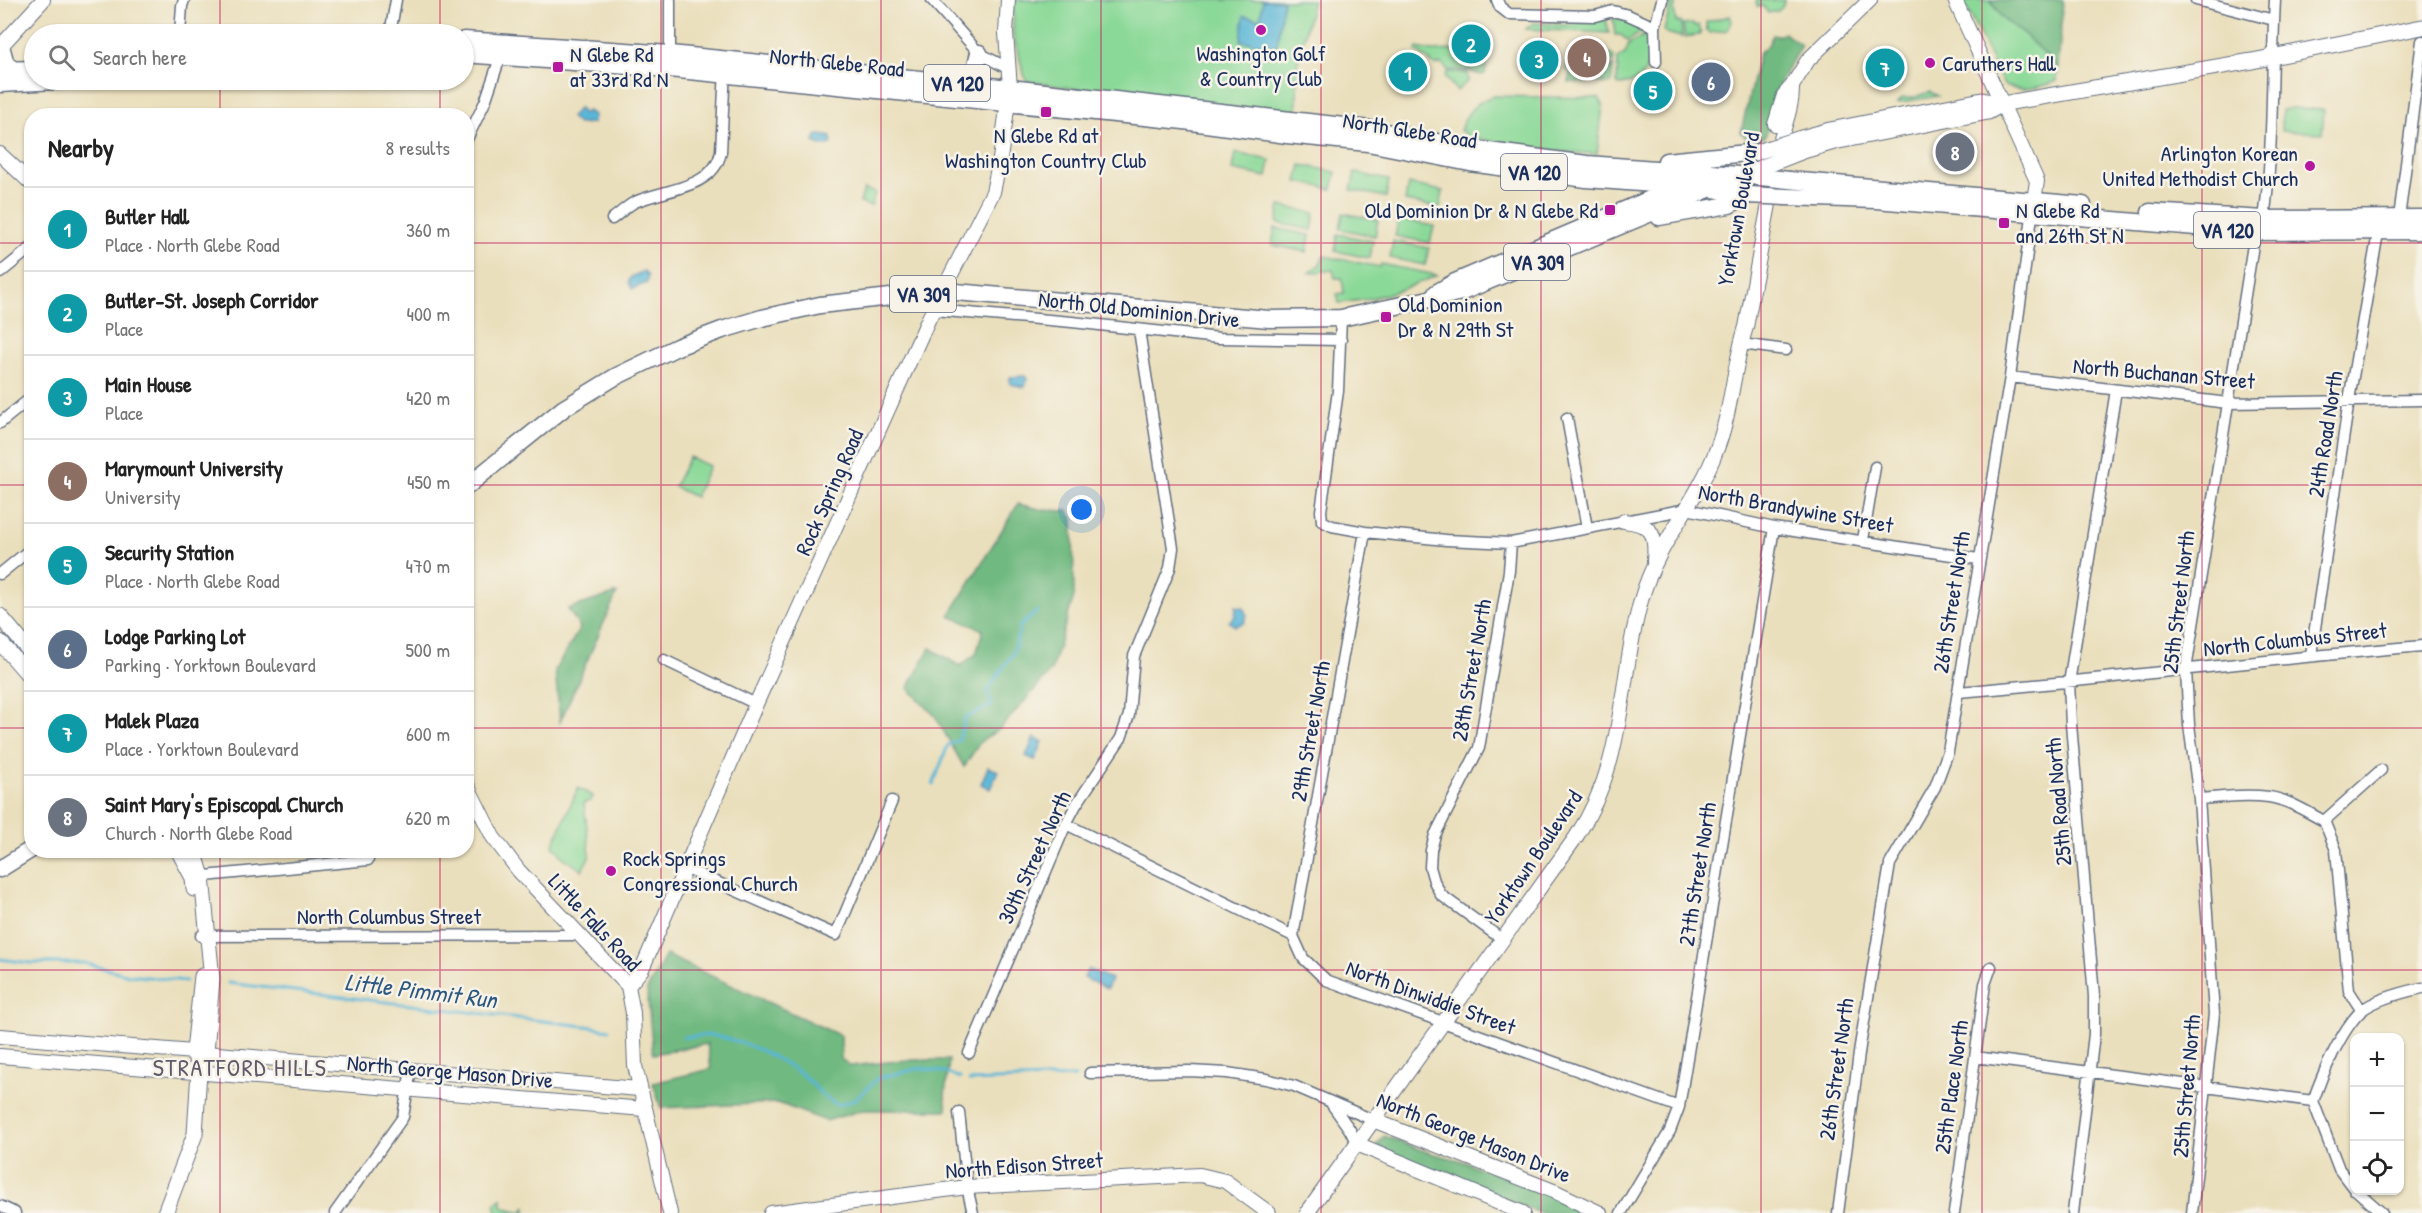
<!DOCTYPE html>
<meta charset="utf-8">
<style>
:root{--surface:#fff;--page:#f6f6f6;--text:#222;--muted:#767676;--line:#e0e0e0;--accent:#111827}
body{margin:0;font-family:"Patrick Hand",sans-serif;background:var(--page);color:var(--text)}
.controls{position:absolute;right:18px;bottom:18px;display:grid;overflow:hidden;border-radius:12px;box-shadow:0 2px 4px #0004}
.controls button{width:54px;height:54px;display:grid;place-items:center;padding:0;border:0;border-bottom:2px solid var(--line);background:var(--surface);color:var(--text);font:30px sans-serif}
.you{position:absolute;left:1082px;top:510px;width:21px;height:21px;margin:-15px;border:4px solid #fff;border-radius:50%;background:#1a73e8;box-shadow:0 0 0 9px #1a73e833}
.badge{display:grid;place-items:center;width:39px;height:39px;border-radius:50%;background:var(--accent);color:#fff;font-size:20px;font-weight:700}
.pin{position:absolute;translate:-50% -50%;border:3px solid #fff;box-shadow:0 2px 6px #0006}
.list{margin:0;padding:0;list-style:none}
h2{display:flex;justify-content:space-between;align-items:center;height:78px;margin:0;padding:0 24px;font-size:26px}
h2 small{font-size:20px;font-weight:400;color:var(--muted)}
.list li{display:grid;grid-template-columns:39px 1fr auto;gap:18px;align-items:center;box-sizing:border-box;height:84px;padding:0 24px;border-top:2px solid var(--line)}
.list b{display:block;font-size:22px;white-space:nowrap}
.list p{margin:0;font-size:20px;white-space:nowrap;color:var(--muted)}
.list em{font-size:20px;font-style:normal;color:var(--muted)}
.icon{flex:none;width:33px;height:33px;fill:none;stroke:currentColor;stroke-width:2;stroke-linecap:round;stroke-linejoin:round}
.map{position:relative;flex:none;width:2422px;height:1213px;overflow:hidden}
.search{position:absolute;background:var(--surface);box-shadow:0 2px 4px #0004;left:24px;top:24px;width:450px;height:66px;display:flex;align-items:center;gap:15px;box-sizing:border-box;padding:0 21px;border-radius:33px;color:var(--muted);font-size:22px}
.panel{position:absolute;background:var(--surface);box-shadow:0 2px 4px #0004;left:24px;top:108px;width:450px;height:750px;border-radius:24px}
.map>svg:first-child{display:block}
.green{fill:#8bd998;stroke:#53847b;stroke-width:1.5}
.forest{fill:#70b980;stroke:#46746f;stroke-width:1.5}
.water{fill:#58b6d7;stroke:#3a729a;stroke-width:1.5}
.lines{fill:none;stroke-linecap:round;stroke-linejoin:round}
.stream{stroke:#58b6d7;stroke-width:3}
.minor-casing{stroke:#636d7f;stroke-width:13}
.tertiary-casing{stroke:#636d7f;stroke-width:16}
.secondary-casing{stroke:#636d7f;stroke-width:17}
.primary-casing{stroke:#636d7f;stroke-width:19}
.minor{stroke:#fff;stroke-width:10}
.tertiary{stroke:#fff;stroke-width:14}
.secondary{stroke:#fff;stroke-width:15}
.primary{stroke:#fff;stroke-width:16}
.secondary-bridge-casing{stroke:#636d7f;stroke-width:17;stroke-linecap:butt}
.primary-bridge-casing{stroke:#636d7f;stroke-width:19;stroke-linecap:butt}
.secondary-bridge{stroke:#fff;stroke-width:15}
.primary-bridge{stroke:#fff;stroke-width:16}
.grid{fill:none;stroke:#c2185b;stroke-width:1.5;stroke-opacity:0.55}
.poi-dot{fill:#b5179e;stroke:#f7f3e8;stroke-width:2}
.labels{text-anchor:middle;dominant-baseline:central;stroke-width:5;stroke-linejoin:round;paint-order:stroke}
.shield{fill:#f7f3e8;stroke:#5d6a87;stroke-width:1.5}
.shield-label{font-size:21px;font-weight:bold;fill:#1b2f5e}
.poi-label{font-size:22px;fill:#1b2f5e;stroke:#f7f3e8;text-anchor:start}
.street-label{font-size:22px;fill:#1b2f5e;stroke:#f7f3e8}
.water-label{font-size:24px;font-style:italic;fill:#2d5882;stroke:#f7f3e8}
.neighbourhood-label{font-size:24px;letter-spacing:1.5px;fill:#5f5a6c;stroke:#f7f3e8}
</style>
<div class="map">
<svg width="2422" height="1213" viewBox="0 0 2422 1213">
<rect width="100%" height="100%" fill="#f7f3e8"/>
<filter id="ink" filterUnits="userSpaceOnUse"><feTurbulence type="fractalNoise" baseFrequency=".0167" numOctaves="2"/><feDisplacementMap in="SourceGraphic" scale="12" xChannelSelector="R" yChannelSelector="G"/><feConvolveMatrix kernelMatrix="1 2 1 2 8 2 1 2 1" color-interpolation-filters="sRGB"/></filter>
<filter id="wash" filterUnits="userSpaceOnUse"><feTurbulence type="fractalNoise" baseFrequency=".008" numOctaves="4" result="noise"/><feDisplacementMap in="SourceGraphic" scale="24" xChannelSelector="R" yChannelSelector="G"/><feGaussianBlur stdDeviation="1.35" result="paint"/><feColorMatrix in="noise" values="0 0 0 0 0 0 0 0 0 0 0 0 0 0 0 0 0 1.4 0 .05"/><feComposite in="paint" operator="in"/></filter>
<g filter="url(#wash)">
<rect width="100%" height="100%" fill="#eadfbc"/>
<path class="green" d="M1014,0H1313L1297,65V115L1096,92L1026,81L1013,35Z
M1672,0L1676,2L1674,10L1676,22H1681L1682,37L1666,33L1664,31Z
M1756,0H1784L1783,6L1778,11L1768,13L1763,6H1757Z
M1963,0H1991L2002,18L2025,35L2058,68L2057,81C2044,87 2017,93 2004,85Z
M1730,16L1732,21L1727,30L1710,33L1707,31L1706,22Z
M1606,18L1609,33L1526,29L1533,23L1570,25Z
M1613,18L1634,22L1643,31L1628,41L1621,35H1615Z
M1693,24L1694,26L1699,25L1701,32L1699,35L1685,37L1683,25Z
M1646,34C1654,59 1649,83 1619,85L1617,83L1618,58L1625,54L1629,44Z
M1417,48L1433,51L1458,50L1459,53H1462L1467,58L1468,71L1448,70L1442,64L1435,65L1416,51Z
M1606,51L1614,57L1613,62H1603L1600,75L1596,79L1590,78L1587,83L1569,82L1570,71L1566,70L1568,53H1603Z
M1476,54L1487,57L1485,74L1481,75L1470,71L1471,57Z
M1613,66L1611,83H1597V81Z
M1447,72L1467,73L1468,81L1457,91L1445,77Z
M1930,92L1938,96L1898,103L1902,98H1912Z
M1493,96L1599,98L1603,105L1597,154L1565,152L1464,137L1465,132L1460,131C1465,113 1475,102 1493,96Z
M2291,108L2324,110L2322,133L2281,131L2282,110Z
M1235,153L1270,160L1267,177L1232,170Z
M1301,165L1336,172L1332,189L1297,182Z
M1355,173L1389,180L1386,197L1351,190Z
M1408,184L1443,191L1440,208L1405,201Z
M864,189L875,193L871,206L860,203Z
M1280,206L1315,213L1312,230L1277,223Z
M1343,213L1378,220L1375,236L1340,229Z
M1399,219L1434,226L1430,243L1395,236Z
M1275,228L1310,235L1307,252L1272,245Z
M1338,234L1373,241L1370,258L1335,251Z
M1393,241L1429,248L1425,265L1390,258Z
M1324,256L1380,267L1381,264L1437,275C1405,290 1374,300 1339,303L1337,294L1344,293L1342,278H1335L1333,270L1309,273L1320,264Z
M689,457L709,466L695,497L674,487Z
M578,788L593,796L591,801L584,803L590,855L582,870L564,858L553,845Z
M502,1198V1207L522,1212L526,1207V1213H497L495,1204Z"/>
<path class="forest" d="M1991,0H2063L2058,68L2025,35L2002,18Z
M1784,33L1801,45L1781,81L1765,137L1754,142L1747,139L1741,132L1759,53L1768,45L1773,35L1778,36Z
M1018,504L1044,510L1068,511L1073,519L1074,596L1051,671L1001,728L980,742L964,767L935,716L908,688L930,648L960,666L976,654L983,630L949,616Z
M617,593L560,722L555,670L580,628L568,609Z
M666,955L841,1036V1059L851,1066L907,1060H949L945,1096L947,1110H863L826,1121L778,1103L661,1108L653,1083L711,1069L707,1044L653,1054L647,990Z
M1384,1136L1430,1153L1459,1160L1545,1193L1587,1213H1540L1401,1160L1377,1145Z"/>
<path class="water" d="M1263,0L1283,1L1277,46L1241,41L1244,16L1260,19Z
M579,108L583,114L587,111L594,115L593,123L578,124L571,117Z
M820,135L831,137L832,144L823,146L814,142L816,136Z
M644,271L648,276L647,283L632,289L629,282L631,277Z
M1025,376L1027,379L1025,387L1010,384V377Z
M1236,606L1243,608L1247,615L1244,623L1235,626L1229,622L1235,616Z
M1034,738L1043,742L1035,760L1026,756Z
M988,767L998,771L990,789L981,784Z
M1088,969L1111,979L1107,989L1084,978Z"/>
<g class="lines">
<path class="stream" d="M933,785L948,745L959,740L965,718L992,705L987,691L1014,652L1020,626L1038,611
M0,959L31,963H84L129,975L186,981
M228,983L593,1027L609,1030
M683,1037C693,1037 705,1034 715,1036C745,1041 775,1056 800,1073C816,1085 820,1097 838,1105L856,1099L878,1078L921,1068L944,1072L960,1078
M969,1081L1075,1077"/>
</g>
</g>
<g filter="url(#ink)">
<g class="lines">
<defs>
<path id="minor" d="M932,0L979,53L1009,69
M1497,0L1500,7L1509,14L1595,16L1613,11L1628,15L1655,27
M2196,0L2274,20
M180,34L182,6L184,0
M390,34L396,0
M670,59V0
M1656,62L1655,27L1662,0
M466,141L485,102L502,52
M2399,218L2422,41
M612,219C619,214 627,206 635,202C664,189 714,189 721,152L725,68
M0,273L32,247
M934,310L1072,322L1219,338L1341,340
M1341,318L1338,391L1321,511L1322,521L1332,526L1365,532L1446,540L1511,543L1687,509L1774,528L1978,559
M1741,344L1786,350
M2010,377L2228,403L2422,400
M1567,418L1587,528
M0,423L32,397
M1863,540L1875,467
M0,574L32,548
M2311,655L2349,400L2379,227
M664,660L756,704
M1958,692C2113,679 2267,659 2422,646
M2199,799C2222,797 2246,794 2269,797C2289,800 2307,812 2324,821
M2324,821L2336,850L2349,991L2362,1011
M2324,821L2381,770
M1066,824L1293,936L1303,958L1326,980L1679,1107
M687,869L836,935L892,801
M195,877L368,860
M201,936L579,935
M1293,936L1365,532
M1503,940L1441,895L1434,881L1430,867L1431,850L1435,835L1479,748L1509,571L1511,543
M969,1053L1066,824L1076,805L1121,738L1129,715L1134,656L1170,568L1173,548L1139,330
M1975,1057L2313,1101
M1090,1073L1189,1071L1227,1073L1266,1079L1294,1086L1373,1120
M1331,1103L1350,1130L1357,1144
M959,1112L967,1187L973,1213
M2354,1189L2339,1169L2313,1101C2322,1075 2341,1030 2361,1011C2375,999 2404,992 2422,988
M2356,1190L2382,1213
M0,1206L15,1213
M335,1213L403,1117L411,1069
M1621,1213L1670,1131L1679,1107L1774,528
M1838,1213L1860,1046L1890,864L1935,787L1948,752L2010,377L2033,209
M1954,1213L1985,984L1991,967
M2073,1213L2094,1034V996L2071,724L2069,683L2116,390
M2192,1213L2214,1014L2199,799L2189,725L2186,670L2255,232L2264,219C2274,147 2271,72 2275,0"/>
<path id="tertiary" d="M1955,0L2037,181L2034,201
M0,47L43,0
M1775,124L1784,95L1792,86L1808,60L1870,0
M0,154L32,184
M1777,154C1781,132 1793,109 1792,86
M1624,521C1653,524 1656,534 1654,561
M466,783L493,837L519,871L628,986L633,1013L635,1066L670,1213
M628,986L642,969L756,704L929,318L993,192L1000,159L1010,88L1006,33L1008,0
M0,1036L639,1089
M0,1056L644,1109
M1373,1120L1556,1192L1600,1213
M1357,1144L1523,1213
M771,1213L967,1187L1200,1175L1225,1181L1269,1213
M1307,1213L1576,837C1628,758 1617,683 1642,597C1657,544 1697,502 1716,451C1732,411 1733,367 1746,327L1772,188"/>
<path id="secondary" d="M1798,139L1830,130L1982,100L2002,104L2018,101L2252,61L2422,27
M1803,151L1834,142L1988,112L2002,104
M0,616L32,654
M0,642L32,679
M178,850L193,878L194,889
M199,1071L194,1051L202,976
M165,1213L195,1134L199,1071L206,1052L212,979L202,877L194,850"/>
<path id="primary" d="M464,40L670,54L1010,88L1370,129L1473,149L1587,164L1739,175
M1,46L6,64L14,70
M464,54L669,69L1184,121L1287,135L1368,143L1470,163L1586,179L1708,188L1749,195
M0,70L34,69
M0,84L76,80
M968,84L974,72L979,53
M1666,161L1757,152
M1789,180L2083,205
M1786,197L1876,200L2255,232L2422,231
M2150,212L2264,219L2422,218
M1659,217L1729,205L1749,195
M1436,293L1455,282L1676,188
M466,487L564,408L615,377L677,347L722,330L762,318L820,305L944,291L1269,319L1341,318L1462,292L1742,175
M0,869L32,849"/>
</defs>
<use href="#minor" class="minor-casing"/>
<use href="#tertiary" class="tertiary-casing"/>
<use href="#secondary" class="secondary-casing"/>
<use href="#primary" class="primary-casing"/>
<use href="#minor" class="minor"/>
<use href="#tertiary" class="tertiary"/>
<use href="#secondary" class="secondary"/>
<use href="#primary" class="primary"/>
<defs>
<path id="secondary-bridge" d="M1757,152L1798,139
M1755,170L1803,151"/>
<path id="primary-bridge" d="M1750,176L1789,180
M1749,195L1786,197"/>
</defs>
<use href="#secondary-bridge" class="secondary-bridge-casing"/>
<use href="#primary-bridge" class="primary-bridge-casing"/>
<use href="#secondary-bridge" class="secondary-bridge"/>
<use href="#primary-bridge" class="primary-bridge"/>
</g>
</g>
<path class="grid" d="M220,0V34M440,0V34M661,0V1213M881,0V1213M1101,0V1213M1321,0V1213M1541,0V1213M1761,0V1213M1982,0V1213M2202,0V1213M220,80V116M440,80V116M0,243H32M466,243H2422M0,485H32M466,485H2422M0,728H32M466,728H2422M220,850V1213M440,850V1213M0,970H2422"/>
<g class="poi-dot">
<circle cx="1261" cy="30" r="6"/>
<circle cx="1930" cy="63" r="6"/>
<rect x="552" y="61" width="12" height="12" rx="3"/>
<rect x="1040" y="106" width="12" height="12" rx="3"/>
<circle cx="2310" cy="166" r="6"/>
<rect x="1604" y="204" width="12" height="12" rx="3"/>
<rect x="1998" y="217" width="12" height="12" rx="3"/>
<rect x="1380" y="311" width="12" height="12" rx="3"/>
<circle cx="611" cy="871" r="6"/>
</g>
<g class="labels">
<g class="shield">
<rect x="924" y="65" width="66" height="36" rx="4.5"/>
<rect x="1501" y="154" width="66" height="36" rx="4.5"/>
<rect x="2194" y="212" width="66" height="36" rx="4.5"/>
<rect x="1504" y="244" width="66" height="36" rx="4.5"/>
<rect x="890" y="276" width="66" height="36" rx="4.5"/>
</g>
<g class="shield-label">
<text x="957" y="83">VA 120</text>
<text x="1534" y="172">VA 120</text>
<text x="2227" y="230">VA 120</text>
<text x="1537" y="262">VA 309</text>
<text x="923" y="294">VA 309</text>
</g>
<g class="poi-label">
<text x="1261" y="53" text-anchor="middle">Washington Golf<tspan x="1261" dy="25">&amp; Country Club</tspan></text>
<text x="570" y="54">N Glebe Rd<tspan x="570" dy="25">at 33rd Rd N</tspan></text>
<text x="1942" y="63">Caruthers Hall</text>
<text x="1046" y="135" text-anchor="middle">N Glebe Rd at<tspan x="1046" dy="25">Washington Country Club</tspan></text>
<text x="2298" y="153" text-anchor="end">Arlington Korean<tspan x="2298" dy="25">United Methodist Church</tspan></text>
<text x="1598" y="210" text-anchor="end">Old Dominion Dr &amp; N Glebe Rd</text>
<text x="2016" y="210">N Glebe Rd<tspan x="2016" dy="25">and 26th St N</tspan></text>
<text x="1398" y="304">Old Dominion<tspan x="1398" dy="25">Dr &amp; N 29th St</tspan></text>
<text x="623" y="858">Rock Springs<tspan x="623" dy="25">Congressional Church</tspan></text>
</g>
<g class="street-label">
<text transform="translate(837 62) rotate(6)">North Glebe Road</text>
<text transform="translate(1410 130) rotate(9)">North Glebe Road</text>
<text transform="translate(1738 209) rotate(-80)">Yorktown Boulevard</text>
<text transform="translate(1139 309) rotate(6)">North Old Dominion Drive</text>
<text transform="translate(2164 373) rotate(5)">North Buchanan Street</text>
<text transform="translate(2325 434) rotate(-81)">24th Road North</text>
<text transform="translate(829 492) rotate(-66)">Rock Spring Road</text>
<text transform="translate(1796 508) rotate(10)">North Brandywine Street</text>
<text transform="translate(1951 602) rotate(-81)">26th Street North</text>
<text transform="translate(2178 602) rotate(-83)">25th Street North</text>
<text transform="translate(2295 639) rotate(-6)">North Columbus Street</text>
<text transform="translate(1471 670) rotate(-80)">28th Street North</text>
<text transform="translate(1310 731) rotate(-80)">29th Street North</text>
<text transform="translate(2058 802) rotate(-95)">25th Road North</text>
<text transform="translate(1034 857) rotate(-65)">30th Street North</text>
<text transform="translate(1533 857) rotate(-56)">Yorktown Boulevard</text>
<text transform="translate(1697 874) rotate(-81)">27th Street North</text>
<text x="389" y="916">North Columbus Street</text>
<text transform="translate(595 922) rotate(47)">Little Falls Road</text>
<text transform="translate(1431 997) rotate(20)">North Dinwiddie Street</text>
<text transform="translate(1836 1069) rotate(-82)">26th Street North</text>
<text transform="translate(450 1071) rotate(5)">North George Mason Drive</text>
<text transform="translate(2186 1086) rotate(-85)">25th Street North</text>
<text transform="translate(1951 1087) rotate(-82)">25th Place North</text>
<text transform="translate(1474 1137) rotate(22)">North George Mason Drive</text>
<text transform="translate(1024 1165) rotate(-4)">North Edison Street</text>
</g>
<g class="water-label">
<text transform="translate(421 990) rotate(7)">Little Pimmit Run</text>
</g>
<g class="neighbourhood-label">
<text x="240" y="1067">STRATFORD HILLS</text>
</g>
</g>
</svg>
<div class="controls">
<button>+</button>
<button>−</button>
<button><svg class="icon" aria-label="locate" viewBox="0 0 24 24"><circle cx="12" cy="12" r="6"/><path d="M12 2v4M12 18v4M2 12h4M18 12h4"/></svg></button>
</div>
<div class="you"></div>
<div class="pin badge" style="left:1408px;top:72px;background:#0f9aa8">1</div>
<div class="pin badge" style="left:1471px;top:44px;background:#0f9aa8">2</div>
<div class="pin badge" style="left:1539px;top:60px;background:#0f9aa8">3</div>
<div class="pin badge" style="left:1587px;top:58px;background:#8d6e63">4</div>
<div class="pin badge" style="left:1653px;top:91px;background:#0f9aa8">5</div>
<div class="pin badge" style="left:1711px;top:82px;background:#5c6f8a">6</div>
<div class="pin badge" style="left:1885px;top:68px;background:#0f9aa8">7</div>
<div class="pin badge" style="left:1955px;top:152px;background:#6b7280">8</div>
<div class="search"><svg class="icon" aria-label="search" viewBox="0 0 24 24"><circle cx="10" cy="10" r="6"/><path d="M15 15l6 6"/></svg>Search here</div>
<section class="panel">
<h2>Nearby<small>8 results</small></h2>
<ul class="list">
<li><span class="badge" style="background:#0f9aa8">1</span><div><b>Butler Hall</b><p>Place · North Glebe Road</p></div><em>360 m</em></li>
<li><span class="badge" style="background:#0f9aa8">2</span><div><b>Butler-St. Joseph Corridor</b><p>Place</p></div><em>400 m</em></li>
<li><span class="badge" style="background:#0f9aa8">3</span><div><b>Main House</b><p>Place</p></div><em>420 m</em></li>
<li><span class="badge" style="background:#8d6e63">4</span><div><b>Marymount University</b><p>University</p></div><em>450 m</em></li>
<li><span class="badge" style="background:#0f9aa8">5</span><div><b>Security Station</b><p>Place · North Glebe Road</p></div><em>470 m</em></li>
<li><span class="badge" style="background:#5c6f8a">6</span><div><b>Lodge Parking Lot</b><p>Parking · Yorktown Boulevard</p></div><em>500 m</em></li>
<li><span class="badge" style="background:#0f9aa8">7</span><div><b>Malek Plaza</b><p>Place · Yorktown Boulevard</p></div><em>600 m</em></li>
<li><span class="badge" style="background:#6b7280">8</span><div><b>Saint Mary's Episcopal Church</b><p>Church · North Glebe Road</p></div><em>620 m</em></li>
</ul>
</section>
</div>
